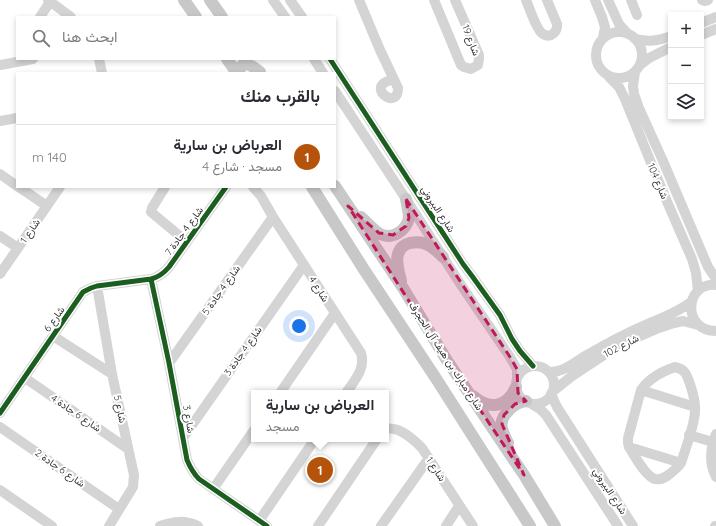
<!DOCTYPE html>
<html lang="ar">
<meta charset="utf-8">
<style>
:root{--surface:#fff;--page:#f2f2f3;--text:#2b2b33;--muted:#7c7c81;--line:#e1e1e2;--accent:#b45309}
body{margin:0;font-family:Quicksand,Vazirmatn,sans-serif;background:var(--page);color:var(--text);direction:rtl}
.controls{position:absolute;right:12px;top:12px;display:grid;overflow:hidden;border-radius:0px;box-shadow:0 2px 6px #0003}
.controls button{width:36px;height:36px;display:grid;place-items:center;padding:0;border:0;border-bottom:1px solid var(--line);background:var(--surface);color:var(--text);font:20px sans-serif}
.you{position:absolute;left:299px;top:326px;width:14px;height:14px;margin:-10px;border:3px solid #fff;border-radius:50%;background:#1a73e8;box-shadow:0 0 0 6px #1a73e833}
.badge{display:grid;place-items:center;width:26px;height:26px;border-radius:50%;background:var(--accent);color:#fff;font-size:13px;font-weight:700}
.pin{position:absolute;translate:-50% -50%;border:2px solid #fff;box-shadow:0 1px 4px #0006}
.popup{position:absolute;left:251px;top:390px;width:138px;height:52px;box-sizing:border-box;display:grid;place-content:center;border-radius:0px;background:var(--surface);filter:drop-shadow(0 1px 3px #0005);font-size:13px;white-space:nowrap;color:var(--muted)}
.popup b{font-size:15px;color:var(--text)}
.popup::after{content:'';position:absolute;left:50%;top:100%;margin-left:-8px;border:8px solid transparent;border-top-color:var(--surface)}
.list{margin:0;padding:0;list-style:none}
h2{display:flex;justify-content:space-between;align-items:center;height:52px;margin:0;padding:0 16px;font-size:17px}
h2 small{font-size:13px;font-weight:400;color:var(--muted)}
.list li{display:grid;grid-template-columns:26px 1fr auto;gap:12px;align-items:center;box-sizing:border-box;height:64px;padding:0 16px;border-top:1px solid var(--line)}
.list b{display:block;font-size:15px;white-space:nowrap}
.list p{margin:0;font-size:13px;white-space:nowrap;color:var(--muted)}
.list em{font-size:13px;font-style:normal;color:var(--muted)}
.icon{flex:none;width:22px;height:22px;fill:none;stroke:currentColor;stroke-width:2;stroke-linecap:round;stroke-linejoin:round}
.map{position:relative;flex:none;width:716px;height:526px;overflow:hidden;direction:ltr}
.search{position:absolute;background:var(--surface);box-shadow:0 2px 6px #0003;left:16px;top:16px;width:320px;height:44px;display:flex;align-items:center;gap:10px;box-sizing:border-box;padding:0 14px;border-radius:0px;color:var(--muted);font-size:15px}
.panel{position:absolute;background:var(--surface);box-shadow:0 2px 6px #0003;left:16px;top:72px;width:320px;height:116px;border-radius:0px;direction:rtl}
.map>svg:first-child{display:block}
.lines{fill:none;stroke-linecap:round;stroke-linejoin:round}
.minor{stroke:#d4d4d4;stroke-width:10}
.major{stroke:#c8c8c8;stroke-width:12}
.cycleway-casing{stroke:#fff;stroke-width:8}
.cycleway{stroke:#1b5e20;stroke-width:5}
.marked{fill:#c2185b;fill-opacity:0.2;stroke:#c2185b;stroke-width:3;stroke-dasharray:8 5;stroke-linejoin:round}
.labels{text-anchor:middle;dominant-baseline:central;stroke-width:4;stroke-linejoin:round;paint-order:stroke}
.street-label{font-size:10px;fill:#303030;stroke:#fff}
</style>
<div class="map">
<svg width="716" height="526" viewBox="0 0 716 526">
<rect width="100%" height="100%" fill="#fff"/>
<g class="lines">
<path class="minor" d="M48,0L71,17
M273,0L285,17
M290,0L302,17
M359,0L380,50L398,88C398,109 372,92 384,83C387,81 391,80 393,79
M434,0L461,65L464,67L471,69L478,65L479,59V55L455,0
M526,0C529,7 537,31 543,34C551,39 558,31 557,24L547,0
M595,0L602,17L605,27L603,38
M608,0L619,24L628,34
M631,0L637,15
M702,0L705,1L708,0
M40,17L50,2
M701,23L716,17
M596 55a23 23 0 1 1 46 0a23 23 0 1 1-46 0Z
M701,35L716,29
M635,39C650,42 657,41 671,36
M99,59L102,73
M314,59L323,73
M330,59L463,264L472,276L500,315L512,339L520,351L533,366
M0,65L33,59
M640,65L649,58L671,47
M635,72L633,86L634,94L639,108L663,161L708,267L716,279
M609,77L619,87L625,99L665,197L692,259L696,273L698,291
M335,91L406,199L461,285L510,357L517,369V379
M0,121L17,118
M0,174L17,186
M19,187L47,206
M165,187L152,208L151,212L187,242
M253,187L261,196L273,217L361,353C366,369 354,381 346,393
M0,236L18,248
M0,274L60,187
M151,279L169,363L187,460C190,467 193,473 199,479L267,526
M716,285C684,282 682,331 716,331
M97,286L112,374L134,475L133,487L109,526
M53,336L112,374
M169,363L273,217
M516 385a19 19 0 1 1 38 0a19 19 0 1 1-38 0Z
M675,367C685,369 687,375 690,384C693,393 696,403 695,412C694,427 686,447 681,463C678,468 672,472 667,476C664,478 659,480 655,479C646,477 634,455 629,447L628,443V438L641,390C649,378 661,372 675,367Z
M549,372C562,373 574,363 585,356C604,345 624,334 645,325C661,318 679,312 692,301
M25,378L128,449
M641,390L695,407
M552,392L572,376L610,351L631,340L659,328L674,323L683,321L698,325
M280,393L335,313
M551,394L557,407L633,526
M530,403L540,409L546,415L618,526
M0,413L83,292L91,288L97,286L151,279C159,277 164,273 169,267L226,187
M0,427L119,509
M386,429C399,426 413,439 422,448L473,526
M716,434C710,447 709,464 716,477
M689,435L713,442
M183,438L304,265
M629,447L681,463
M213,489L254,430
M0,490L52,526
M259,521L315,439
M160,526C174,521 185,520 198,526
M318,526L377,439
M381,526L429,458
M446,526L459,506
M715,526H716"/>
<path class="major" d="M184,0L196,17
M210,0L222,17
M227,59L237,73
M239,73C242,57 252,66 260,72
M335,186L403,288L446,359L524,475L555,526
M312,187L363,268L437,380L530,526
M361,217C367,222 373,230 380,234C392,240 406,231 409,218C409,212 407,205 406,199
M401,281C398,269 391,248 410,243C416,242 423,242 428,245C434,248 439,253 443,257
M473,396C490,411 507,407 516,387
M508,443C501,429 497,421 510,409C515,404 519,402 526,401"/>
<defs>
<path id="cycleway" d="M330,59L463,264L472,276L500,315L512,339L520,351L533,366
M151,279L169,363L187,460C190,467 193,473 199,479L267,526
M0,413L83,292L91,288L97,286L151,279C159,277 164,273 169,267L226,187"/>
</defs>
<use href="#cycleway" class="cycleway-casing"/>
<use href="#cycleway" class="cycleway"/>
</g>
<path class="marked" d="M406,199L510,357L517,369L518,393L526,401L515,404L504,415L502,424L524,475L446,359L348,206L379,233L393,235L406,226L409,218Z"/>
<g class="labels">
<g class="street-label">
<text transform="translate(471 40) rotate(69)">شارع 19</text>
<text transform="translate(658 181) rotate(67)">شارع 104</text>
<text transform="translate(438 209) rotate(57)">شارع البيروني</text>
<text transform="translate(30 231) rotate(-56)">شارع 1</text>
<text transform="translate(184 231) rotate(-54)">شارع 4 جادة 7</text>
<text transform="translate(319 289) rotate(58)">شارع 4</text>
<text transform="translate(221 290) rotate(-55)">شارع 4 جادة 5</text>
<text transform="translate(54 319) rotate(-55)">شارع 6</text>
<text transform="translate(621 346) rotate(-27)">شارع 102</text>
<text transform="translate(243 351) rotate(-55)">شارع 4 جادة 3</text>
<text transform="translate(446 356) rotate(57)">شارع مبارك بن هيف آل الحجرف</text>
<text transform="translate(120 409) rotate(78)">شارع 5</text>
<text transform="translate(76 413) rotate(34)">شارع 6 جادة 4</text>
<text transform="translate(189 419) rotate(80)">شارع 3</text>
<text transform="translate(60 468) rotate(35)">شارع 6 جادة 2</text>
<text transform="translate(436 469) rotate(57)">شارع 1</text>
<text transform="translate(610 491) rotate(57)">شارع البيروني</text>
</g>
</g>
</svg>
<div class="controls">
<button>+</button>
<button>−</button>
<button><svg class="icon" aria-label="layers" viewBox="0 0 24 24"><path d="M12 4l9 5-9 5-9-5zM3 14l9 5 9-5"/></svg></button>
</div>
<div class="you"></div>
<div class="pin badge" style="left:320px;top:470px">1</div>
<div class="popup"><b>العرباض بن سارية</b>مسجد</div>
<div class="search"><svg class="icon" aria-label="search" viewBox="0 0 24 24"><circle cx="10" cy="10" r="6"/><path d="M15 15l6 6"/></svg>ابحث هنا</div>
<section class="panel">
<h2>بالقرب منك<small></small></h2>
<ul class="list">
<li><span class="badge">1</span><div><b>العرباض بن سارية</b><p>مسجد · شارع 4</p></div><em>140 m</em></li>
</ul>
</section>
</div>
